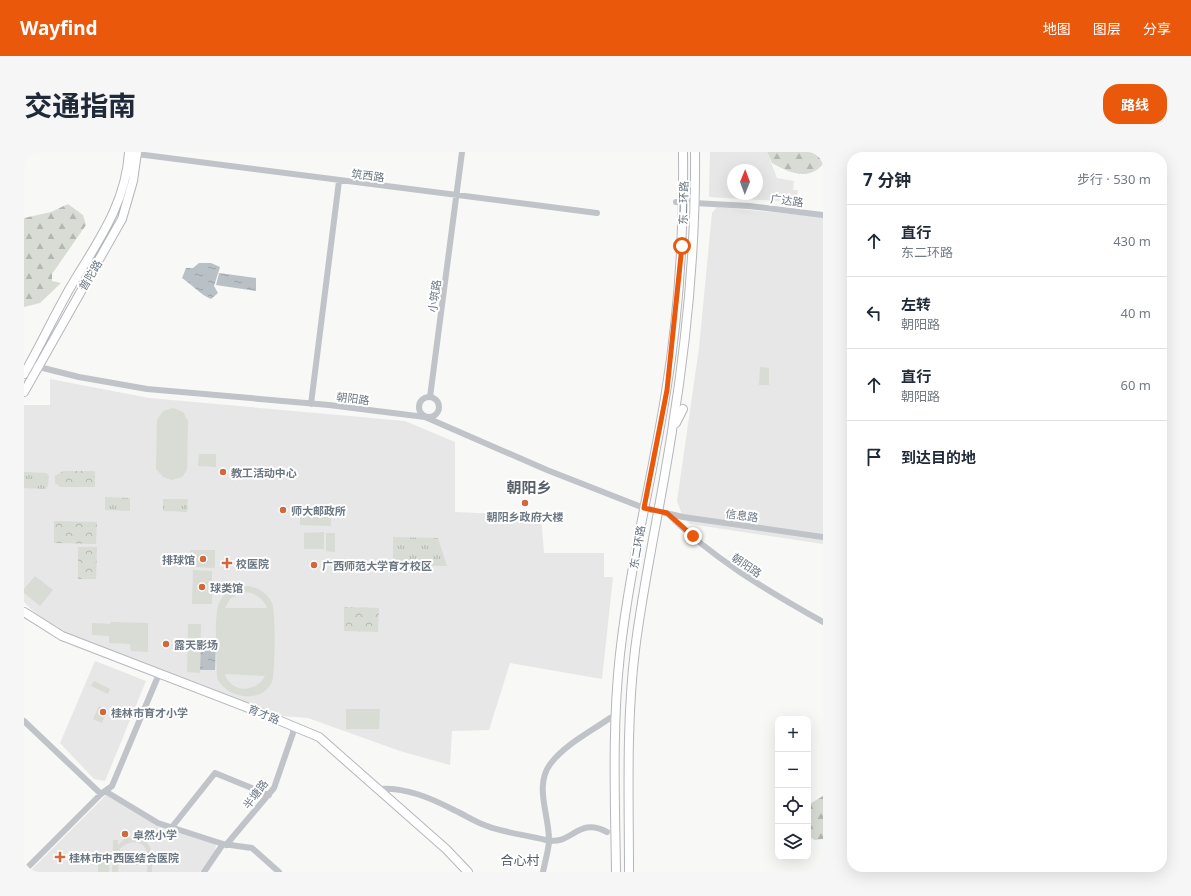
<!DOCTYPE html>
<html lang="zh">
<meta charset="utf-8">
<style>
:root{--surface:#fff;--page:#f6f6f7;--text:#1f2937;--muted:#747a83;--line:#e0e1e3;--accent:#ea580c}
body{margin:0;font-family:"Noto Sans","Noto Sans SC",sans-serif;background:var(--page);color:var(--text)}
.controls{position:absolute;right:12px;bottom:12px;display:grid;overflow:hidden;border-radius:8px;box-shadow:0 4px 16px #0002}
.controls button{width:36px;height:36px;display:grid;place-items:center;padding:0;border:0;border-bottom:1px solid var(--line);background:var(--surface);color:var(--text);font:20px sans-serif}
.compass{position:absolute;left:703px;top:12px;width:36px;height:36px;border-radius:50%;background:var(--surface);box-shadow:0 4px 16px #0002;rotate:1deg}
.stop{position:absolute;width:12px;height:12px;margin:-9px;border:3px solid #ea580c;border-radius:50%;background:#fff}
.stop.end{background:#ea580c;border-color:#fff;box-shadow:0 1px 4px #0008}
.list{margin:0;padding:0;list-style:none}
h2{display:flex;justify-content:space-between;align-items:center;height:52px;margin:0;padding:0 16px;font-size:17px}
h2 small{font-size:13px;font-weight:400;color:var(--muted)}
.list li{display:grid;grid-template-columns:26px 1fr auto;gap:12px;align-items:center;box-sizing:border-box;height:72px;padding:0 16px;border-top:1px solid var(--line)}
.list b{display:block;font-size:15px;white-space:nowrap}
.list p{margin:0;font-size:13px;white-space:nowrap;color:var(--muted)}
.list em{font-size:13px;font-style:normal;color:var(--muted)}
.icon{flex:none;width:22px;height:22px;fill:none;stroke:currentColor;stroke-width:2;stroke-linecap:round;stroke-linejoin:round}
.map{position:relative;flex:none;width:799px;height:720px;overflow:hidden;border-radius:16px}
header{display:flex;align-items:center;gap:24px;box-sizing:border-box;height:56px;padding:0 20px;background:var(--accent);color:#fff}
header strong{font-size:19px}
nav{display:flex;gap:22px;margin-inline-start:auto;font-size:14px}
.intro{display:flex;align-items:center;justify-content:space-between;box-sizing:border-box;height:96px;padding:0 24px}
h1{margin:0;font-size:28px}
.button{padding:10px 18px;border-radius:16px;background:var(--accent);color:#fff;font-size:14px;font-weight:700}
main{display:flex;gap:24px;padding:0 24px}
aside{flex:1;background:var(--surface);border-radius:16px;box-shadow:0 4px 16px #0002}
.map>svg:first-child{display:block}
.built{fill:#e6e7e6;fill-rule:evenodd}
.grass{fill:url(#grass-tufts)}
.forest{fill:url(#forest-firs)}
.park{fill:url(#park-crowns)}
.pitch{fill:#d8dcd5;fill-rule:evenodd}
.water{fill:url(#water-ripples)}
.lines{fill:none;stroke-linecap:round;stroke-linejoin:round}
.major-casing{stroke:#b4b7bb;stroke-width:10}
.minor{stroke:#c0c3c7;stroke-width:6}
.major{stroke:#fff;stroke-width:8}
.route{stroke:#ea580c;stroke-width:5}
.poi-dot{fill:#d0693e;stroke:#fff;stroke-width:1.5}
.labels{text-anchor:middle;dominant-baseline:central;stroke-width:4;stroke-linejoin:round;paint-order:stroke}
.street-label{font-size:11px;fill:#6b7783;stroke:#fff}
.poi-label{font-size:11px;font-weight:bold;fill:#6b7783;stroke:#fff;text-anchor:start}
.quarter-label{font-size:13px;fill:#586069;stroke:#fff}
.district-label{font-size:15px;font-weight:bold;fill:#586069;stroke:#fff}
</style>
<header>
<strong>Wayfind</strong>
<nav><a>地图</a><a>图层</a><a>分享</a></nav>
</header>
<div class="intro"><h1>交通指南</h1><a class="button">路线</a></div>
<main>
<div class="map">
<svg width="799" height="720" viewBox="0 0 799 720">
<defs>
<pattern id="grass-tufts" width="24" height="20" patternUnits="userSpaceOnUse"><rect width="24" height="20" fill="#d8dcd5"/><path d="M3 7l-1-3M5 7V3M7 7l1-3M15 17l-1-3M17 17v-4M19 17l1-3" fill="none" stroke="#b3b7b2"/></pattern>
<pattern id="forest-firs" width="22" height="20" patternUnits="userSpaceOnUse"><rect width="22" height="20" fill="#d8dcd5"/><path d="M5 1l3.5 6h-7zM16 11l3.5 6h-7z" fill="#b3b7b2"/></pattern>
<pattern id="park-crowns" width="20" height="18" patternUnits="userSpaceOnUse"><rect width="20" height="18" fill="#d8dcd5"/><path d="M2 6a3 3 0 1 1 6 0M12 15a3 3 0 1 1 6 0" fill="none" stroke="#b3b7b2"/></pattern>
<pattern id="water-ripples" width="26" height="14" patternUnits="userSpaceOnUse"><rect width="26" height="14" fill="#b9c1c6"/><path d="M2 4q2-2 4 0t4 0M15 11q2-2 4 0t4 0" fill="none" stroke="#9aa2a6"/></pattern>
</defs>
<rect width="100%" height="100%" fill="#f8f8f6"/>
<path class="built" d="M686,0H743L753,26L770,29L769,38H774L772,50L685,45ZM709,18H733V42H709Z
M693,55L799,65V392L666,372L659,365L653,349L675,196L688,61Z
M26,227L125,246L381,269L431,290V360L517,364L520,401H580V425H589L578,527L486,511L465,578L428,579L426,613L376,599L284,566L257,564L43,482L14,464L0,450V253H26Z
M71,509L122,529L81,629L70,627L36,591Z
M82,643L120,665L190,692L192,693L191,699L176,720H5Z"/>
<path class="grass" d="M0,320L22,321L25,324L24,334L22,337L0,336Z
M81,345L106,346V359L81,358Z
M139,347H164L163,360L139,359Z
M369,385L414,386L423,414L369,413Z"/>
<path class="forest" d="M743,0H799V12C784,30 764,20 748,11Z
M44,52L59,63L62,73L28,122V129L37,131L16,151L0,155V66L27,60Z
M799,644V687L791,688L784,684V653Z"/>
<path class="park" d="M39,319H71V335H36L31,331V324Z
M30,369L73,370L72,392L30,391Z
M54,395H73L72,427H54Z
M320,455L355,456L354,480L320,479Z"/>
<path class="pitch" d="M736,215L745,216V233H735Z
M149,256L159,260L164,269L163,318L158,325L148,328L139,325L132,317L133,268L139,259Z
M175,302H192V315L174,314Z
M276,359H307V374L276,373Z
M300,380V397H280V381Z
M302,381H311V400L302,399Z
M166,398H191V416L166,415Z
M169,418L188,419V452H168Z
M11,424L29,438L16,454L0,441V437Z
M225,434C235,436 244,442 248,451C252,459 251,523 248,530C237,553 202,546 193,526C193,509 189,462 196,449C201,438 214,434 225,434ZM217,440C228,439 239,445 243,456H201L206,447ZM201,523L202,522L241,524C233,540 208,542 201,523Z
M87,470L124,471V500L107,499L106,492L85,491V484L68,483V471L86,472Z
M164,472H177L176,521L163,520Z
M70,529L86,537L84,542L67,534Z
M75,554L83,557L78,571L69,567Z
M322,557H356L355,577H322Z
M108,685C131,687 128,703 128,720H123C123,714 125,707 123,701C120,687 104,688 96,697L94,720H88L89,688H94V693L100,687Z
M74,700H86L85,720H74Z
M100,704H118L117,713H100Z"/>
<path class="water" d="M175,111H187L196,115L190,134L194,141L187,147C177,143 167,132 158,126L162,116H169Z
M195,121L232,126V139L192,133Z
M177,486L192,487L191,518H176Z"/>
<g class="lines">
<defs>
<path id="major" d="M0,222C16,194 30,164 46,136C72,92 102,53 105,0
M0,240L98,67L109,29L113,0
M652,271L659,257
M0,460L38,484L235,560L295,585L422,697L444,720
M592,720C591,647 588,574 596,502C606,413 628,327 642,240C655,161 660,80 659,0
M605,720C605,646 602,572 611,498C620,425 637,352 648,279C663,186 672,94 671,0"/>
</defs>
<use href="#major" class="major-casing"/>
<path class="minor" d="M113,2L573,61
M652,50L725,54L799,63
M11,214L55,225L123,237L305,253L401,265L523,318L620,356L659,365L799,385
M395 255a10 10 0 1 1 20 0a10 10 0 1 1-20 0Z
M406,245L438,0
M287,252L315,29
M644,362C689,407 744,439 799,470
M0,569L77,642
M355,637C381,635 407,646 430,658C441,663 451,670 463,674C481,681 503,683 522,688C549,694 553,664 583,680
M81,639L134,671L199,692L228,696L255,720
M148,675L191,621L245,643
M202,693L250,636L269,581V574
M0,719L77,642L88,634L135,522
M180,720L199,692
M519,720C521,710 524,700 525,690C526,664 509,634 527,611C542,592 566,580 586,566"/>
<use href="#major" class="major"/>
</g>
<g class="lines">
<path class="route" d="M658,94L643,238L620,356L643,361L669,384"/>
</g>
<g class="poi-dot">
<circle cx="199" cy="320" r="4"/>
<circle cx="501" cy="351" r="4"/>
<circle cx="259" cy="358" r="4"/>
<circle cx="179" cy="407" r="4"/>
<path d="M201 405h4v4h4v4h-4v4h-4v-4h-4v-4h4z"/>
<circle cx="290" cy="413" r="4"/>
<circle cx="178" cy="435" r="4"/>
<circle cx="142" cy="492" r="4"/>
<circle cx="79" cy="560" r="4"/>
<circle cx="101" cy="682" r="4"/>
<path d="M34 699h4v4h4v4h-4v4h-4v-4h-4v-4h4z"/>
</g>
<g class="labels">
<g class="street-label">
<text transform="translate(344 23) rotate(7)">筑西路</text>
<text transform="translate(763 48) rotate(7)">广达路</text>
<text transform="translate(659 51) rotate(-89)">东二环路</text>
<text transform="translate(66 123) rotate(-59)">普陀路</text>
<text transform="translate(410 144) rotate(-82)">小筑路</text>
<text transform="translate(329 246) rotate(7)">朝阳路</text>
<text transform="translate(718 363) rotate(8)">信息路</text>
<text transform="translate(613 395) rotate(-80)">东二环路</text>
<text transform="translate(723 413) rotate(34)">朝阳路</text>
<text transform="translate(240 562) rotate(22)">育才路</text>
<text transform="translate(231 642) rotate(-53)">半塘路</text>
</g>
<g class="poi-label">
<text x="207" y="320">教工活动中心</text>
<text x="267" y="358">师大邮政所</text>
<text x="501" y="364" text-anchor="middle">朝阳乡政府大楼</text>
<text x="171" y="407" text-anchor="end">排球馆</text>
<text x="212" y="411">校医院</text>
<text x="298" y="413">广西师范大学育才校区</text>
<text x="186" y="435">球类馆</text>
<text x="150" y="492">露天影场</text>
<text x="87" y="560">桂林市育才小学</text>
<text x="109" y="682">卓然小学</text>
<text x="45" y="705">桂林市中西医结合医院</text>
</g>
<g class="quarter-label">
<text x="496" y="708">合心村</text>
</g>
<g class="district-label">
<text x="505" y="335">朝阳乡</text>
</g>
</g>
</svg>
<div class="controls">
<button>+</button>
<button>−</button>
<button><svg class="icon" aria-label="locate" viewBox="0 0 24 24"><circle cx="12" cy="12" r="6"/><path d="M12 2v4M12 18v4M2 12h4M18 12h4"/></svg></button>
<button><svg class="icon" aria-label="layers" viewBox="0 0 24 24"><path d="M12 4l9 5-9 5-9-5zM3 14l9 5 9-5"/></svg></button>
</div>
<svg class="compass" viewBox="-18 -18 36 36"><path d="M0-13l5 13h-10z" fill="#e53935"/><path d="M0 13l5-13h-10z" fill="#747a83"/></svg>
<div class="stop" style="left:658px;top:94px"></div>
<div class="stop end" style="left:669px;top:384px"></div>
</div>
<aside>
<h2>7 分钟<small>步行 · 530 m</small></h2>
<ul class="list">
<li><svg class="icon" aria-label="ahead" viewBox="0 0 24 24"><path d="M12 20V5M6 11l6-6 6 6"/></svg><div><b>直行</b><p>东二环路</p></div><em>430 m</em></li>
<li><svg class="icon" aria-label="left" viewBox="0 0 24 24"><path d="M17 20v-9H6M10 6l-5 5 5 5"/></svg><div><b>左转</b><p>朝阳路</p></div><em>40 m</em></li>
<li><svg class="icon" aria-label="ahead" viewBox="0 0 24 24"><path d="M12 20V5M6 11l6-6 6 6"/></svg><div><b>直行</b><p>朝阳路</p></div><em>60 m</em></li>
<li><svg class="icon" aria-label="arrive" viewBox="0 0 24 24"><path d="M6 21V4h12l-3 4 3 4H6"/></svg><div><b>到达目的地</b></div></li>
</ul>
</aside>
</main>
